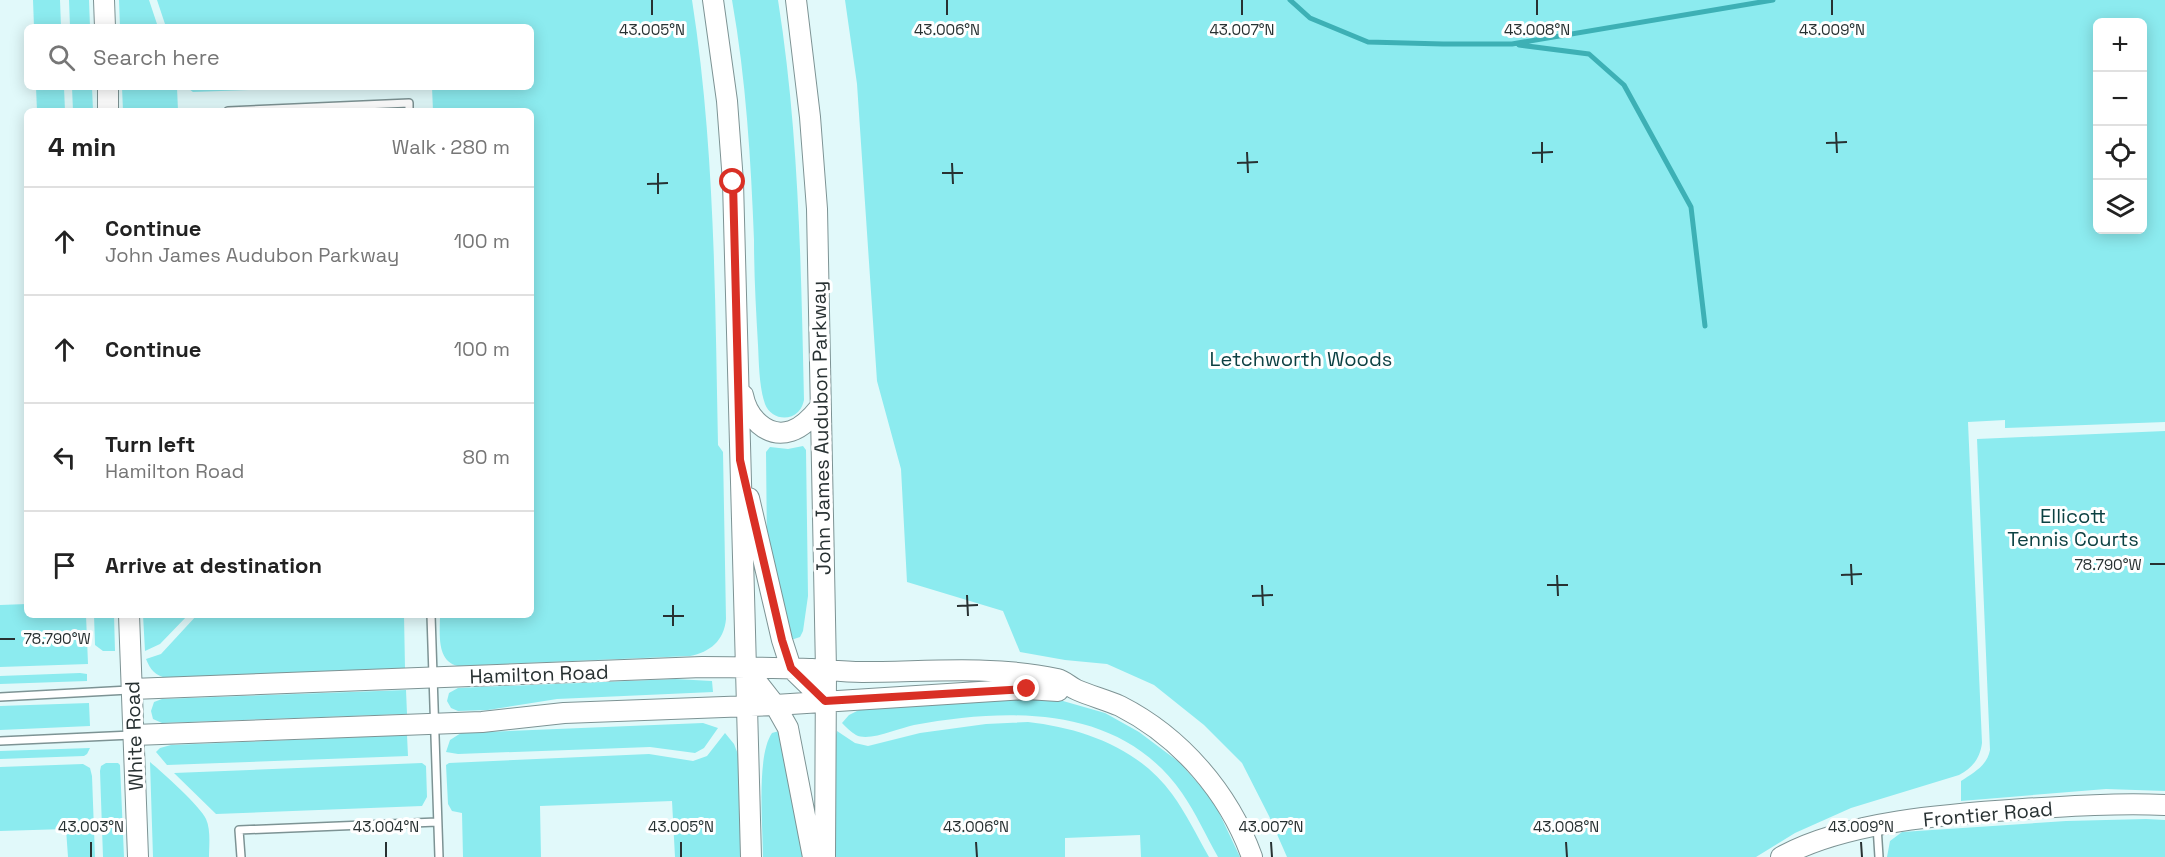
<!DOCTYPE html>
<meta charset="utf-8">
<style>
:root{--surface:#fff;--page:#f6f6f6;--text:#222;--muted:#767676;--line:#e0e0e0}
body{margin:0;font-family:"Space Grotesk",sans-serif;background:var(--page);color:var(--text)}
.controls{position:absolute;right:18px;top:18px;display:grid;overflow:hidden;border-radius:9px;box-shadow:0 3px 15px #0003}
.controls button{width:54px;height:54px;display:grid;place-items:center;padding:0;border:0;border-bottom:2px solid var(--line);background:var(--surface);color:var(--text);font:30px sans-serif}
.stop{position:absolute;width:18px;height:18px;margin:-14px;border:4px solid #d93025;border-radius:50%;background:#fff}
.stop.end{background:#d93025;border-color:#fff;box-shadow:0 2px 6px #0008}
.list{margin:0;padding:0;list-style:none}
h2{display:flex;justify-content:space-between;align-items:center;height:78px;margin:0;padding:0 24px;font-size:26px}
h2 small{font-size:20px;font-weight:400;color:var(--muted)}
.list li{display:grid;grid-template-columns:39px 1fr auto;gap:18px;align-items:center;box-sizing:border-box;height:108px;padding:0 24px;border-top:2px solid var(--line)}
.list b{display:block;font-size:22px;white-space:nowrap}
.list p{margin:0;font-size:20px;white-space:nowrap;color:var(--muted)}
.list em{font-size:20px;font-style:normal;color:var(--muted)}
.icon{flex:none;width:33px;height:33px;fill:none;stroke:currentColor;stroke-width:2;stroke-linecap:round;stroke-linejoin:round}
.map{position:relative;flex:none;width:2165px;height:857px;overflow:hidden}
.search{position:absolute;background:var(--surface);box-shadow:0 3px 15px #0003;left:24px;top:24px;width:510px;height:66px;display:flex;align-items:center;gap:15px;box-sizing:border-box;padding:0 21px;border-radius:9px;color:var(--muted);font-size:22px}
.panel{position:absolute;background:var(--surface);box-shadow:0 3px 15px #0003;left:24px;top:108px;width:510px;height:510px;border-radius:9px}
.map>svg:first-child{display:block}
.green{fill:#8cebef;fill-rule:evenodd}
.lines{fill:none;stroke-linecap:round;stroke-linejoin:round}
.stream{stroke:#3db0b5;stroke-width:5}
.lane-casing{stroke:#7d9394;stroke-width:10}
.secondary-casing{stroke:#7d9394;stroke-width:22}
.lane{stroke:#fff;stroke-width:7}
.secondary{stroke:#fff;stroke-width:20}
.route{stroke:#d93025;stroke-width:8}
.ticks{fill:none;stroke:#283132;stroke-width:2}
.labels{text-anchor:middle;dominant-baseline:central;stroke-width:6;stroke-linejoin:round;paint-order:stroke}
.park-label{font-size:20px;fill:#0c4143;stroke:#fff}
.street-label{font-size:20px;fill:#283132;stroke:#fff}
.ticks-label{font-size:15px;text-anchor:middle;fill:#283132;stroke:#fff;stroke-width:6;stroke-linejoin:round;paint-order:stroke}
</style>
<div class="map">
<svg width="2165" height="857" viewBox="0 0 2165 857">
<rect width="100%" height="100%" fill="#e1f9fa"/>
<path class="green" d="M33,0H60L61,27H34Z
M69,0H89L90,27H70Z
M119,0H149L158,27H120Z
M157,0H692C715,147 715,296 718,445L723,452L726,619C724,641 710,652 690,656L458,666C436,661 440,633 440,615H531V111H433L432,87H531V27H166Z
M732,0H778C799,132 801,266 804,400C803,404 802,408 798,412C788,422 770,418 765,404C759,386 759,364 758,345C756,310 754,275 754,240C751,161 746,79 732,0Z
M845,0H2165V422L2005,428V420L1968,422L1982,743C1980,759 1972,768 1959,775L1851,808L1795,833L1756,857H1287L1269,816L1242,763L1204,725L1154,685L1107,664L1065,660L1020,652L1003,611L907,582L901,469L877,381L857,84ZM2142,22V230H2098V22Z
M36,87H64L65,111H37Z
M72,87H92L93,111H73Z
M122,87H177L178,111H123Z
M186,87H327L193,92Z
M2165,431V791L2106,789L1961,801V781C1973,773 1987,766 1990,750L1977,439Z
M803,446L806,450L808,596L803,631L800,637L791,640L767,548L766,452L770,447L788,449Z
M27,604V615H86L88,664L0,667V605Z
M94,615H114L115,651H103L95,645Z
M143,615H188L160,644L145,651Z
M197,615H404L405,668L167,678C155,676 150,669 146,659L161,654Z
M80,673L87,674V681L0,684V676Z
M675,679L712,681L713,692L557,699L488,710L458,711L451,708L447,701L449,693L458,688Z
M406,690L407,714L162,723L153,719L151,711L154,702L162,699Z
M1049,697L1105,713L1139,732L1179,762L1213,800L1240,857H1218C1206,836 1196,813 1182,793C1120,704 1009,708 914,725C899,728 869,742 856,735C851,732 846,727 842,723L849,715L861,709Z
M89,703L90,726L0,730V706Z
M1028,722C1082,728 1139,748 1172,794C1186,813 1197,836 1209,857H1141L1140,835L1065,838V857H836L834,742L837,731L855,743L868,746L920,733L986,724Z
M703,723L718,728L704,748L695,753L650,747L458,754L446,752L450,740L461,733Z
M779,731L803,857H763C763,828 756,756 772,733Z
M725,733L734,744L739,757L741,857H675L672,801L540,806L541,857H463L462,813L452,811L448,804L446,765L449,763L649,754L693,761L707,756Z
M407,735L408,756L167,765L156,752L160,748L171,745Z
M90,748L87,754L84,756L0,759V751Z
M150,762C162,772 201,807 206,819C211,830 209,846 209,857H153Z
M106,763H118L120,765L124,857H103L100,771L101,766Z
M422,763L426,766L427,797L422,806L216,814L174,773Z
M83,764L90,768L92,776L95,857H68L66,829L0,831V767Z
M2146,819L2165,820V857H1887L1890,841L1902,832L2066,821Z"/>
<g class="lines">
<path class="stream" d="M1290,0L1310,18L1368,42L1443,44H1512L1773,0
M1519,45L1589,54L1624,85L1691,207L1705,326"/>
<defs>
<path id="lane" d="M228,111L409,103V111
M431,615L439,857
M0,697L129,690
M0,741L132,735
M1877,826L1879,857
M241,857L239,830L437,822"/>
<path id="secondary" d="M104,0L105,27
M713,0L727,101L733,182L751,857
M796,0L810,117L817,209L826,670L825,857
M108,87V111
M743,395C747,416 766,439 791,431C803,427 812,417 820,407
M749,498L782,640L791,668L825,701
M129,615L138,857
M746,668L775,705L788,728L813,857
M132,689L702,667C739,667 775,668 812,669C828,670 845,672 862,672C927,672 993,665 1057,679C1065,681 1070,687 1077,690C1091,696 1106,700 1120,706C1181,737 1229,793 1252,857
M134,735L482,722L564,713L775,705L1027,689L1058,691
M1781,857C1846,821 1949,814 2023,809C2070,806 2118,803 2165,805"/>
</defs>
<use href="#lane" class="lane-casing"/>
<use href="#secondary" class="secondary-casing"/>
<use href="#lane" class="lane"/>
<use href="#secondary" class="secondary"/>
</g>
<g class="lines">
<path class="route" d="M733,182L740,460L782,640L791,668L825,701L1027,689"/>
</g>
<path class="ticks" d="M652,0V15M947,0V15M1242,0V15M1537,0V15M1832,0V15M1836,132L1837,153M1542,142V163M1826,143L1847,142M1247,152L1248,173M1532,153L1553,152M952,163L953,184M1237,163L1258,162M658,173V194M942,173H963M647,184L668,183M1851,564L1852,585M2150,564H2165M1557,575L1558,596M1841,575L1862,574M1262,585L1263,606M1547,585H1568M967,595L968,616M1252,596L1273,595M673,605V626M957,606L978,605M663,616H684M0,639H15M91,842V857M386,842V857M681,842V857M976,842L977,857M1271,842L1272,857M1566,842L1567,857M1861,842L1862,857"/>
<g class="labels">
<g class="park-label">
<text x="1301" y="359">Letchworth Woods</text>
<text x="2073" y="516">Ellicott<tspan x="2073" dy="23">Tennis Courts</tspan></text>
</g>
<g class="street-label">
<text transform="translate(821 428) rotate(-91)">John James Audubon Parkway</text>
<text transform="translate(539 674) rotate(-2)">Hamilton Road</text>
<text transform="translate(134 736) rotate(-92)">White Road</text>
<text transform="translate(1988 814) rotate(-5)">Frontier Road</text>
</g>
</g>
<g class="ticks-label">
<text x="652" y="35">43.005°N</text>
<text x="947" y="35">43.006°N</text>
<text x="1242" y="35">43.007°N</text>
<text x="1537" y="35">43.008°N</text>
<text x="1832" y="35">43.009°N</text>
<text x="2108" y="570">78.790°W</text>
<text x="57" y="644">78.790°W</text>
<text x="91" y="832">43.003°N</text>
<text x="386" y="832">43.004°N</text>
<text x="681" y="832">43.005°N</text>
<text x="976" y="832">43.006°N</text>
<text x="1271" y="832">43.007°N</text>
<text x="1566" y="832">43.008°N</text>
<text x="1861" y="832">43.009°N</text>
</g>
</svg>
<div class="controls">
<button>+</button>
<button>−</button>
<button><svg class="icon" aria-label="locate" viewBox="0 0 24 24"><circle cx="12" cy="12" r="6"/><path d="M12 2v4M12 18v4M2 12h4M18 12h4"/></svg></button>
<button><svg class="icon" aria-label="layers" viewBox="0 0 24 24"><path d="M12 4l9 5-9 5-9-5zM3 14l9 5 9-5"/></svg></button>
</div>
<div class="stop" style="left:733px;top:182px"></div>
<div class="stop end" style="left:1027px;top:689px"></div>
<div class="search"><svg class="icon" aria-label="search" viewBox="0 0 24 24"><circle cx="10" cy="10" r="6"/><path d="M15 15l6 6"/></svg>Search here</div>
<section class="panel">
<h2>4 min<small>Walk · 280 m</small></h2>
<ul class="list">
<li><svg class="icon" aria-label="ahead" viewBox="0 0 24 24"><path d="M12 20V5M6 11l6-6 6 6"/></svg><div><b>Continue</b><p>John James Audubon Parkway</p></div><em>100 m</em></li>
<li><svg class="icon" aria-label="ahead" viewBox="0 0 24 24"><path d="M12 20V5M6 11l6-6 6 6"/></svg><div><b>Continue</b></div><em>100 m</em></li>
<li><svg class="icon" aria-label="left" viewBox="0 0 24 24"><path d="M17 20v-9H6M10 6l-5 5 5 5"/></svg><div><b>Turn left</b><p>Hamilton Road</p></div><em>80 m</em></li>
<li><svg class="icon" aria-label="arrive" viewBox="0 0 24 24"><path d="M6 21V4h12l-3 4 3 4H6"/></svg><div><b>Arrive at destination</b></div></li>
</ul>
</section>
</div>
